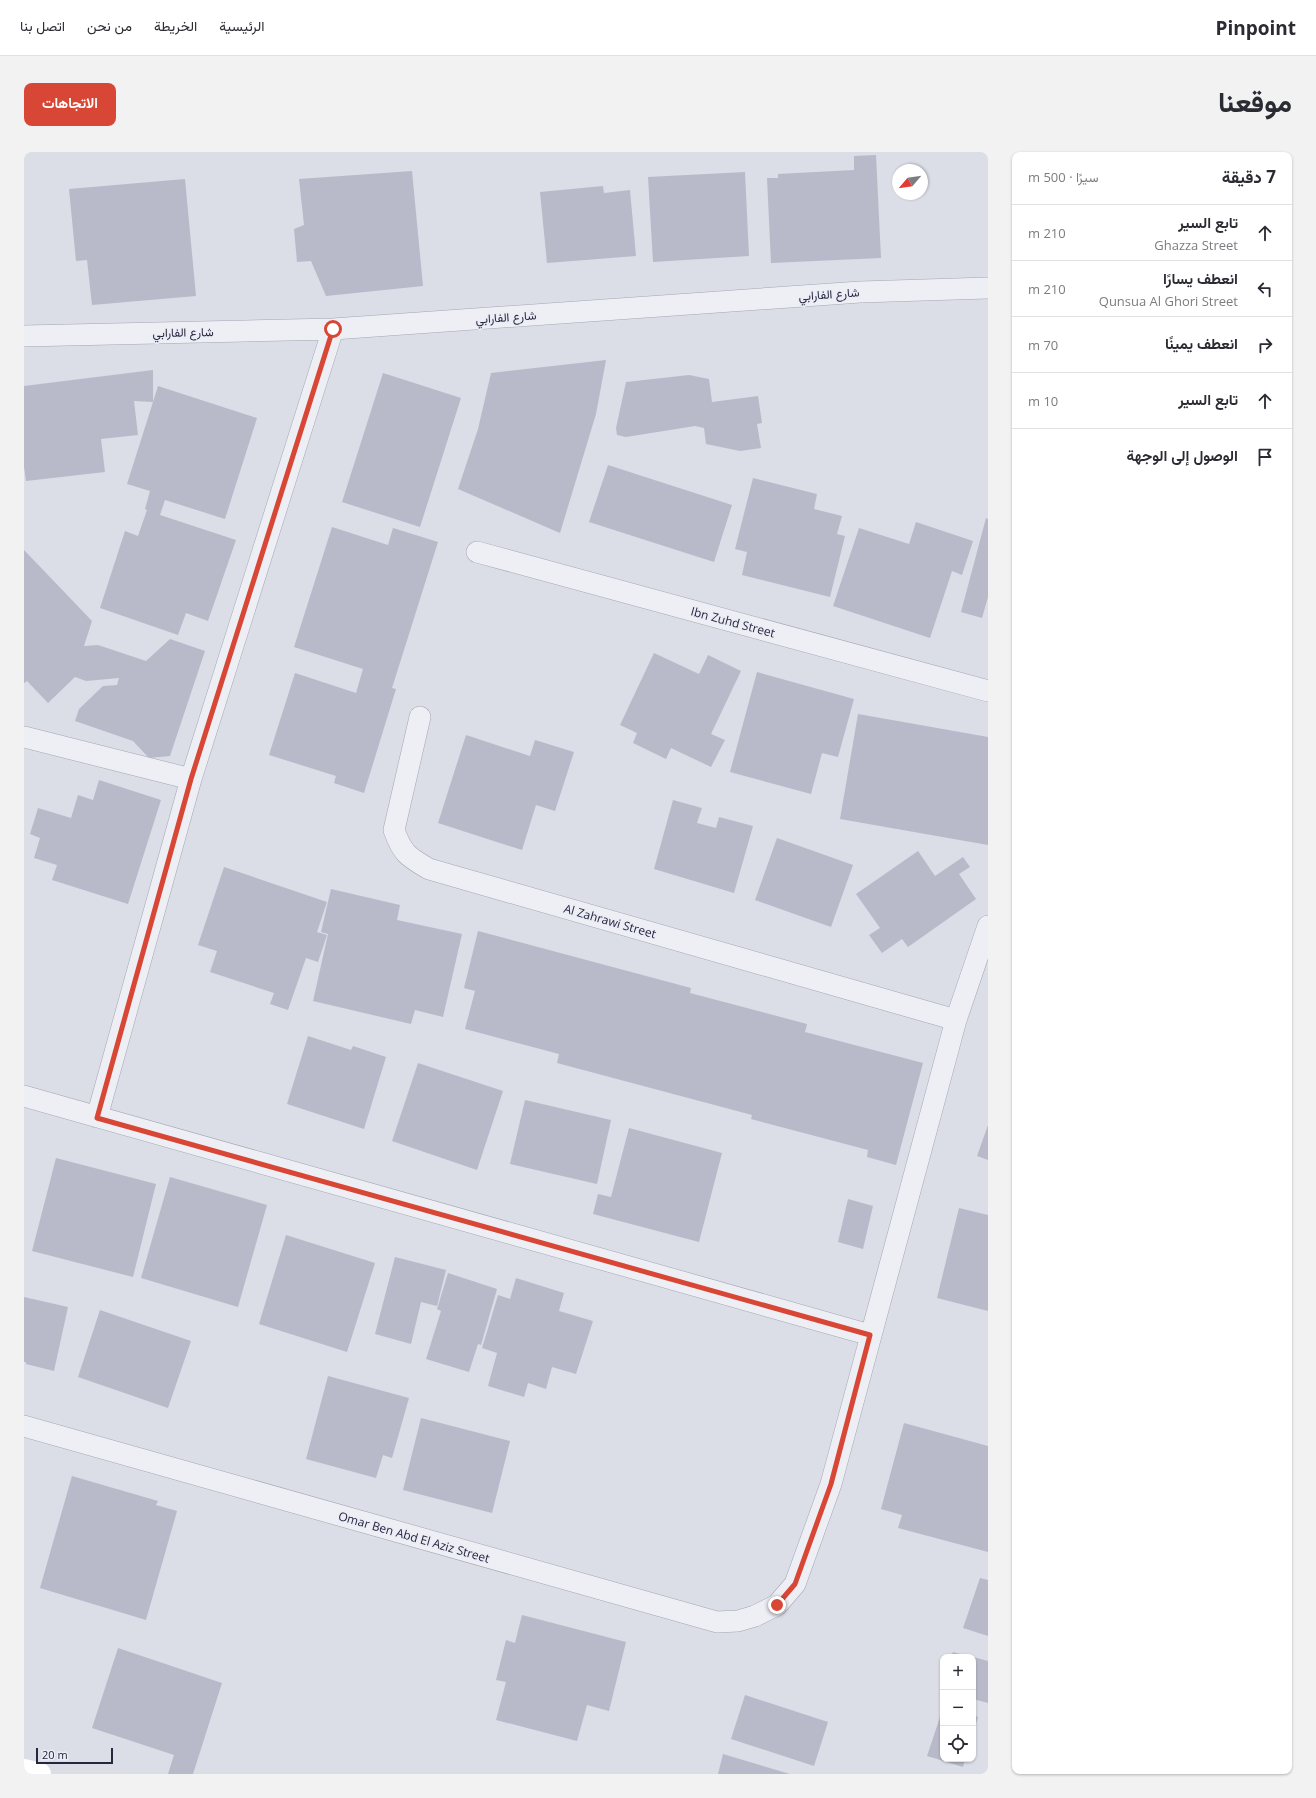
<!DOCTYPE html>
<html lang="ar">
<meta charset="utf-8">
<style>
:root{--surface:#fff;--page:#f2f2f3;--text:#2b2b33;--muted:#7c7c81;--line:#e1e1e2;--accent:#d84635}
body{margin:0;font-family:"Open Sans",Vazirmatn,sans-serif;background:var(--page);color:var(--text);direction:rtl}
.controls{position:absolute;right:12px;bottom:12px;display:grid;overflow:hidden;border-radius:8px;box-shadow:0 1px 3px #0004}
.controls button{width:36px;height:36px;display:grid;place-items:center;padding:0;border:0;border-bottom:1px solid var(--line);background:var(--surface);color:var(--text);font:20px sans-serif}
.compass{position:absolute;left:868px;top:12px;width:36px;height:36px;border-radius:50%;background:var(--surface);box-shadow:0 1px 3px #0004;rotate:241deg}
.scale{position:absolute;left:12px;bottom:10px;width:77px;box-sizing:border-box;padding-left:4px;border:2px solid #24273e;border-top:0;font-size:11px;line-height:14px;white-space:nowrap;color:#24273e;-webkit-text-stroke:3px #ebecf5;paint-order:stroke}
.stop{position:absolute;width:12px;height:12px;margin:-9px;border:3px solid #d84635;border-radius:50%;background:#fff}
.stop.end{background:#d84635;border-color:#fff;box-shadow:0 1px 4px #0008}
.list{margin:0;padding:0;list-style:none}
h2{display:flex;justify-content:space-between;align-items:center;height:52px;margin:0;padding:0 16px;font-size:17px}
h2 small{font-size:13px;font-weight:400;color:var(--muted)}
.list li{display:grid;grid-template-columns:26px 1fr auto;gap:12px;align-items:center;box-sizing:border-box;height:56px;padding:0 16px;border-top:1px solid var(--line)}
.list b{display:block;font-size:15px;white-space:nowrap}
.list p{margin:0;font-size:13px;white-space:nowrap;color:var(--muted)}
.list em{font-size:13px;font-style:normal;color:var(--muted)}
.icon{flex:none;width:22px;height:22px;fill:none;stroke:currentColor;stroke-width:2;stroke-linecap:round;stroke-linejoin:round}
.map{position:relative;flex:none;width:964px;height:1622px;overflow:hidden;direction:ltr;border-radius:8px}
header{display:flex;align-items:center;gap:24px;box-sizing:border-box;height:56px;padding:0 20px;background:var(--surface);border-bottom:1px solid var(--line)}
header strong{font-size:19px}
nav{display:flex;gap:22px;margin-inline-start:auto;font-size:14px}
.intro{display:flex;align-items:center;justify-content:space-between;box-sizing:border-box;height:96px;padding:0 24px}
h1{margin:0;font-size:28px}
.button{padding:10px 18px;border-radius:8px;background:var(--accent);color:#fff;font-size:14px;font-weight:700}
main{display:flex;gap:24px;padding:0 24px}
aside{flex:1;background:var(--surface);border-radius:8px;box-shadow:0 1px 3px #0004}
.map>svg:first-child{display:block}
.building{fill:#b8baca}
.lines{fill:none;stroke-linecap:round;stroke-linejoin:round}
.street-casing{stroke:#a4a6b4;stroke-width:22}
.street{stroke:#eeeff5;stroke-width:21}
.secondary{stroke:#fff;stroke-width:22}
.route{stroke:#d84635;stroke-width:5}
.labels{text-anchor:middle;dominant-baseline:central;stroke-width:3;stroke-linejoin:round;paint-order:stroke}
.street-label{font-size:12px;fill:#24273e;stroke:#ebecf5}
</style>
<header>
<strong>Pinpoint</strong>
<nav><a>الرئيسية</a><a>الخريطة</a><a>من نحن</a><a>اتصل بنا</a></nav>
</header>
<div class="intro"><h1>موقعنا</h1><a class="button">الاتجاهات</a></div>
<main>
<aside>
<h2>7 دقيقة<small>سيرًا · 500 m</small></h2>
<ul class="list">
<li><svg class="icon" aria-label="ahead" viewBox="0 0 24 24"><path d="M12 20V5M6 11l6-6 6 6"/></svg><div><b>تابع السير</b><p>Ghazza Street</p></div><em>210 m</em></li>
<li><svg class="icon" aria-label="left" viewBox="0 0 24 24"><path d="M17 20v-9H6M10 6l-5 5 5 5"/></svg><div><b>انعطف يسارًا</b><p>Qunsua Al Ghori Street</p></div><em>210 m</em></li>
<li><svg class="icon" aria-label="right" viewBox="0 0 24 24"><path d="M7 20v-9h11M14 6l5 5-5 5"/></svg><div><b>انعطف يمينًا</b></div><em>70 m</em></li>
<li><svg class="icon" aria-label="ahead" viewBox="0 0 24 24"><path d="M12 20V5M6 11l6-6 6 6"/></svg><div><b>تابع السير</b></div><em>10 m</em></li>
<li><svg class="icon" aria-label="arrive" viewBox="0 0 24 24"><path d="M6 21V4h12l-3 4 3 4H6"/></svg><div><b>الوصول إلى الوجهة</b></div></li>
</ul>
</aside>
<div class="map">
<svg width="964" height="1622" viewBox="0 0 964 1622">
<rect width="100%" height="100%" fill="#dbdde7"/>
<path class="building" d="M852,3L857,106L747,111L743,26H754V22L830,18V4Z
M388,19L399,134L302,144L287,109L273,110L270,77L280,73L275,27Z
M721,20L725,104L629,110L624,25Z
M161,27L172,144L68,153L63,108L52,109L45,37Z
M579,34L580,41L606,38L612,104L523,111L516,40Z
M582,208L572,262L536,381L434,337L454,277L467,221Z
M129,218V250L134,234L233,266L201,367L141,348L136,363L212,388L184,469L162,461L154,483L76,456L101,379L114,384L123,358L121,357L126,339L103,332L129,250L110,249L114,283L77,287L81,320L2,329L0,315V234Z
M359,221L437,246L396,375L318,350Z
M665,223L685,227L688,250L734,244L738,271L733,272L737,296L716,299L682,292L680,276L671,274L602,285L593,283L592,276L602,230Z
M584,313L708,353L690,410L565,370Z
M729,326L793,342L790,357L818,364L813,382L821,384L806,445L718,423L723,400L711,397Z
M962,366L964,367V445L958,466L937,460Z
M892,370L949,389L938,423L928,419L906,486L809,454L835,376L885,392Z
M308,375L364,393L369,376L414,390L368,536L372,537L340,641L310,631L312,624L245,603L271,521L332,541L339,517L270,495Z
M0,398L68,469L60,494L74,493L122,509L146,487L181,499L146,604L125,606L109,589L51,569L55,557L79,534L93,533L95,526L62,529L51,525L24,551L3,529L0,531Z
M630,501L675,522L684,503L717,519L687,582L701,588L687,615L647,596L642,607L609,591L613,581L596,573Z
M733,520L830,547L814,605L798,601L787,642L706,620Z
M834,562L964,585V693L816,667Z
M442,583L506,604L511,588L550,600L531,659L512,653L498,698L414,671Z
M75,628L137,648L104,752L28,728L33,713L10,706L16,686L6,682L14,656L47,666L54,643L69,648Z
M649,648L678,656L673,671L692,676L695,665L729,674L710,741L630,717Z
M753,686L829,713L807,775L731,748Z
M894,699L911,724L939,705L946,715L935,722L952,747L884,795L878,787L858,801L845,783L856,776L832,742Z
M200,715L303,750L293,780L303,783L294,810L282,806L264,858L246,852L250,841L186,820L193,799L174,793Z
M307,737L376,753L373,768L438,782L419,865L391,858L387,872L289,849L304,782L297,780Z
M454,779L667,836L666,841L783,872L781,880L899,911L872,1013L843,1005L844,998L727,967L728,963L533,911L535,902L441,877L451,839L440,836Z
M284,884L327,898L329,894L362,905L340,977L263,952Z
M394,911L479,939L453,1018L368,989Z
M501,948L587,968L573,1032L486,1012Z
M964,973V1008L953,1004Z
M605,976L698,1001L675,1090L569,1062L574,1042L587,1045Z
M32,1006L132,1032L109,1125L8,1099Z
M146,1025L243,1053L214,1155L117,1126Z
M824,1047L849,1054L839,1097L814,1090Z
M935,1056L964,1063V1159L913,1146Z
M262,1083L351,1111L323,1200L235,1172Z
M371,1105L422,1118L413,1154L397,1150L387,1192L351,1182Z
M424,1121L473,1137L457,1193L454,1192L445,1220L402,1207L417,1159L413,1157Z
M492,1126L540,1141L535,1159L569,1169L552,1222L528,1215L522,1237L504,1231L500,1245L464,1234L473,1201L458,1196L474,1143L486,1147Z
M0,1145L44,1155L30,1219L2,1212V1210H0Z
M76,1158L167,1189L144,1256L54,1225Z
M304,1224L385,1246L368,1306L359,1303L352,1326L282,1307Z
M397,1266L486,1289L468,1361L379,1338Z
M880,1271L964,1294V1400L874,1376L878,1363L857,1357Z
M48,1324L134,1349L132,1353L153,1359L122,1468L16,1436Z
M956,1426L964,1428V1484L939,1476Z
M498,1463L602,1490L585,1559L563,1553L553,1589L472,1568L482,1530L472,1528L482,1488L491,1491Z
M94,1496L198,1531L169,1622H144L150,1603L68,1576Z
M929,1500L946,1505H927Z
M949,1505L964,1509V1551L949,1547Z
M721,1543L804,1570L790,1614L707,1587Z
M919,1556V1607H941L939,1615L903,1604Z
M949,1563L954,1565L949,1581Z
M699,1602L766,1622H694Z"/>
<g class="lines">
<defs>
<path id="street" d="M0,184L309,177L836,140L964,136
M453,400L964,539
M396,565L370,678C378,701 384,705 405,717L932,868
M0,585L167,627
M0,944L846,1183
M73,965L167,627L309,177
M0,1274L693,1470L714,1469L731,1464L753,1453L771,1432L807,1332L932,868L964,774"/>
</defs>
<use href="#street" class="street-casing"/>
<use href="#street" class="street"/>
<path class="secondary" d="M0,1618L16,1622"/>
</g>
<g class="lines">
<path class="route" d="M309,177L167,627L73,966L846,1183L807,1332L771,1432L753,1453"/>
</g>
<g class="labels">
<g class="street-label">
<text transform="translate(805 142) rotate(-4)">شارع الفارابي</text>
<text transform="translate(482 165) rotate(-4)">شارع الفارابي</text>
<text transform="translate(159 180) rotate(-1)">شارع الفارابي</text>
<text transform="translate(709 470) rotate(15)">Ibn Zuhd Street</text>
<text transform="translate(586 769) rotate(16)">Al Zahrawi Street</text>
<text transform="translate(390 1385) rotate(16)">Omar Ben Abd El Aziz Street</text>
</g>
</g>
</svg>
<div class="controls">
<button>+</button>
<button>−</button>
<button><svg class="icon" aria-label="locate" viewBox="0 0 24 24"><circle cx="12" cy="12" r="6"/><path d="M12 2v4M12 18v4M2 12h4M18 12h4"/></svg></button>
</div>
<svg class="compass" viewBox="-18 -18 36 36"><path d="M0-13l5 13h-10z" fill="#e53935"/><path d="M0 13l5-13h-10z" fill="#7c7c81"/></svg>
<div class="scale">20 m</div>
<div class="stop" style="left:309px;top:177px"></div>
<div class="stop end" style="left:753px;top:1453px"></div>
</div>
</main>
